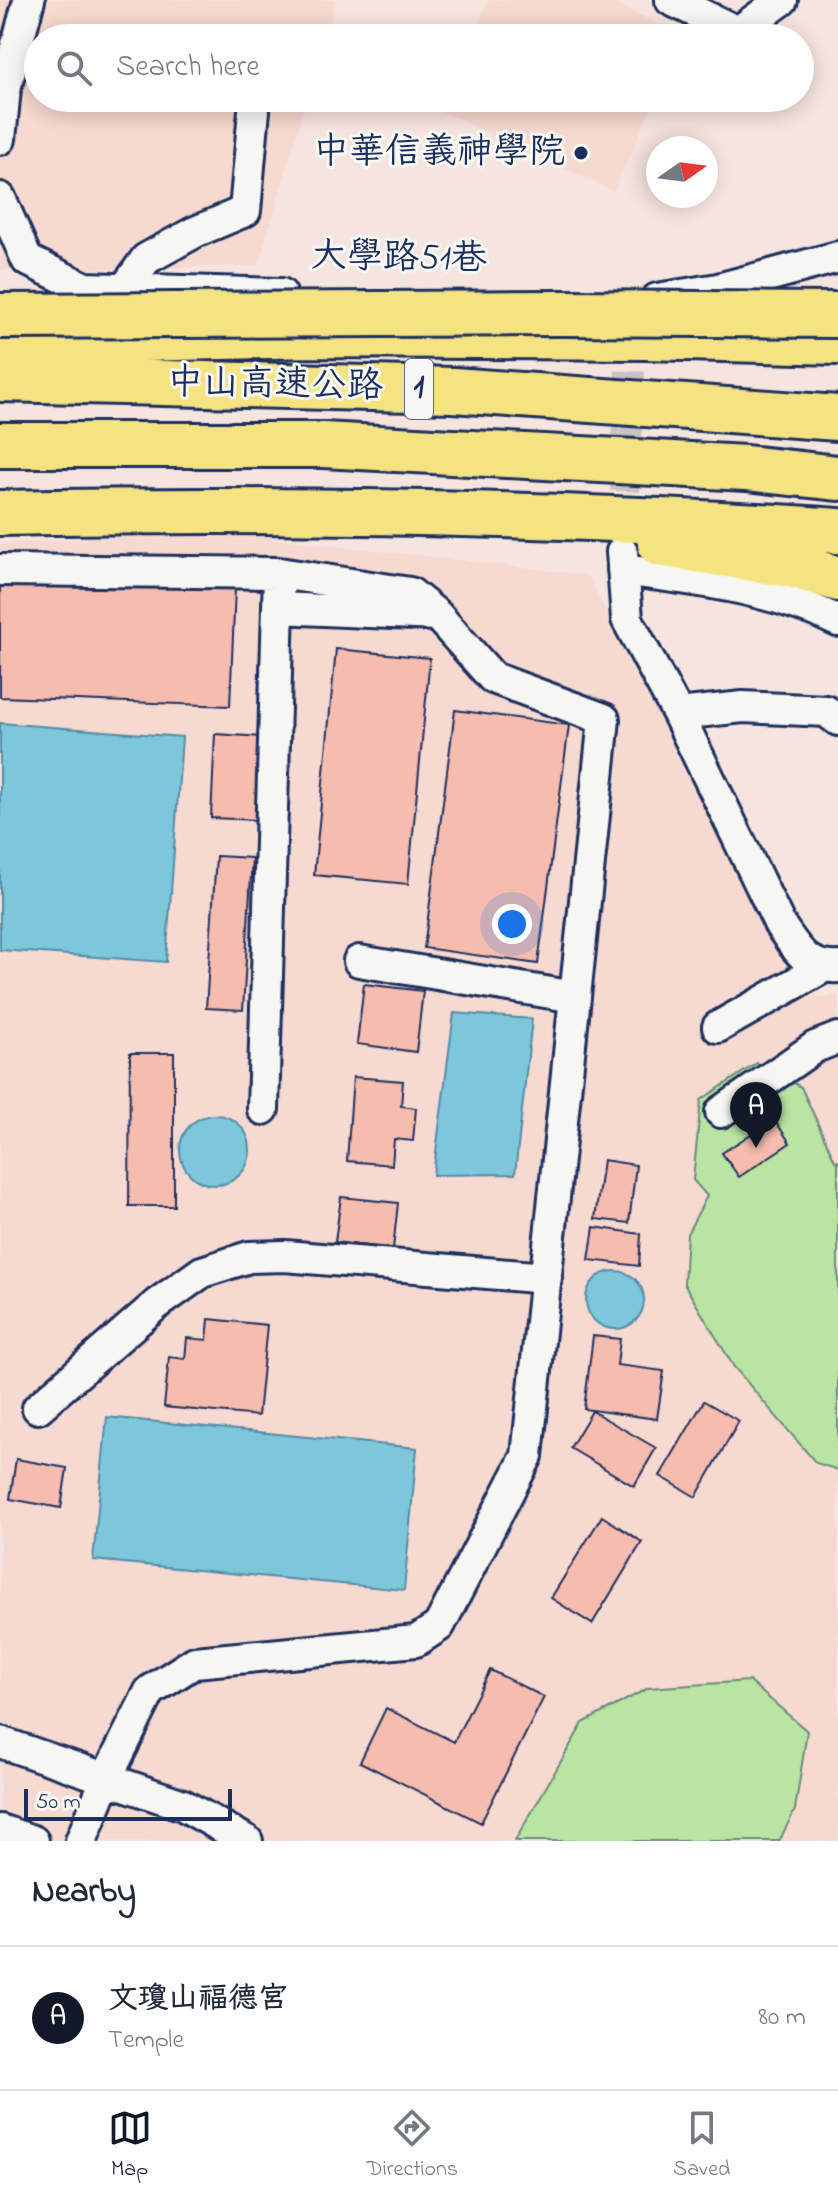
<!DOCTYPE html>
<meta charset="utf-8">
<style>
:root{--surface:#fff;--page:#f6f6f7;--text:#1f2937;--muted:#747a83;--line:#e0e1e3;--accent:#111827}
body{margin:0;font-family:"Indie Flower","LXGW WenKai TC",sans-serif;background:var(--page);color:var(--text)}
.compass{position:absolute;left:646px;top:136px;width:72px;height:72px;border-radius:50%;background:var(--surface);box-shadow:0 4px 20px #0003;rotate:76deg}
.scale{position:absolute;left:24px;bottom:20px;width:208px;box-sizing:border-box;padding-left:8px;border:4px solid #1b2f5e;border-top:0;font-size:22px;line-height:28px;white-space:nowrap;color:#1b2f5e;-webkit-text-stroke:6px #f6f6f2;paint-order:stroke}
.you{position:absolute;left:512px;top:924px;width:28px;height:28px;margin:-20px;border:6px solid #fff;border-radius:50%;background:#1a73e8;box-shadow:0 0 0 12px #1a73e833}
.badge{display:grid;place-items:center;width:52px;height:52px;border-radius:50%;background:var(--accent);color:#fff;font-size:26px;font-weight:700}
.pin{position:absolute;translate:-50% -66px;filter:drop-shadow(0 2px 4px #0008)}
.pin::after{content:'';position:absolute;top:42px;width:28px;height:24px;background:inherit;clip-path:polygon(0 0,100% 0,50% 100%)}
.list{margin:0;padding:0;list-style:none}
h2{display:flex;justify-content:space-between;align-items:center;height:104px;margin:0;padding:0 32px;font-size:34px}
h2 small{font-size:26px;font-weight:400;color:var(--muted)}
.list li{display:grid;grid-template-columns:52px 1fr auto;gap:24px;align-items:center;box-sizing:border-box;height:144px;padding:0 32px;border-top:2px solid var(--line)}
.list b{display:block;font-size:30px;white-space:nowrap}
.list p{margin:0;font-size:26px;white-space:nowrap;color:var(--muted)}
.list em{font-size:26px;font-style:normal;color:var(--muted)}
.icon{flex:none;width:44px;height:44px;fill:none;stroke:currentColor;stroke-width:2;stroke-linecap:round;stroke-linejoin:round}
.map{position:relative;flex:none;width:838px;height:1841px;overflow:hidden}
.search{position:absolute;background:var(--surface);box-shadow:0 4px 20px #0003;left:24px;right:24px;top:24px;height:88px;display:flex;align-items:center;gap:20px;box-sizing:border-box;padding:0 28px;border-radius:44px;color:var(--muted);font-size:30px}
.sheet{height:248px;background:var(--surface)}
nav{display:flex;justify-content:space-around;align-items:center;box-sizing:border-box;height:112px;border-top:2px solid var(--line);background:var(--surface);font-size:22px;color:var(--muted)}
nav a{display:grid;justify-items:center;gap:4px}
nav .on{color:var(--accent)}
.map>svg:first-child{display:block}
.built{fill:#f6d9d0}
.green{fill:#bae4a1;stroke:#6a8a80;stroke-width:2}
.water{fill:#7bc8da;stroke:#558ba8;stroke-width:2}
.building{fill:#f6bcae;stroke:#1b2f5e;stroke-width:2}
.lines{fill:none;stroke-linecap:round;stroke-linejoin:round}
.minor-tunnel{stroke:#cac1c4;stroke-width:30;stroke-dasharray:30 15;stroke-linecap:butt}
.minor-casing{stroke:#1b2f5e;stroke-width:36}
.highway-casing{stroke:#1b2f5e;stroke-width:50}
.minor{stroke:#f6f6f2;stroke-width:30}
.highway{stroke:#f5e382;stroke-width:44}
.highway-bridge-casing{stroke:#1b2f5e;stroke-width:50;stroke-linecap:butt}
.highway-bridge{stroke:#f5e382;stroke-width:44}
.poi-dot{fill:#1b2f5e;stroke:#f6f6f2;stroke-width:3}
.labels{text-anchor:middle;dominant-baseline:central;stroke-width:6;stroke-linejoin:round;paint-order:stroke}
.shield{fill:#f6f6f2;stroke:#5d6b8a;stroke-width:2}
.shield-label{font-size:34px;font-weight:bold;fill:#1b2f5e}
.poi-label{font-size:36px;fill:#1b2f5e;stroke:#f6f6f2;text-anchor:end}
.street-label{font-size:36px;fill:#1b2f5e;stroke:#f6f6f2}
</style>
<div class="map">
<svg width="838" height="1841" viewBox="0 0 838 1841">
<rect width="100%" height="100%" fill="#f6e5de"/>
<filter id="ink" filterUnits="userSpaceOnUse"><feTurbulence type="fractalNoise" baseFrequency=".0125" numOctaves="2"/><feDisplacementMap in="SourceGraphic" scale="16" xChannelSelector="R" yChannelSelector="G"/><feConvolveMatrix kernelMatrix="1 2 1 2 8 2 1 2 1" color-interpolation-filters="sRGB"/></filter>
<g filter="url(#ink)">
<path class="built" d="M0,0H336L325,38H38V98H307L258,266L0,270Z
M489,0H607L684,36L683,38H471Z
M444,98H656L613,191L439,110Z
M200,530L587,575L810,998L838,995V1841H0V544Z"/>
<path class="green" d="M757,1063L801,1087L835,1161H838V1470L816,1463L734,1367L684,1284L687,1234L707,1196L693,1180L701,1100Z
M749,1681L807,1731L795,1810L779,1841H515L583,1723L648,1688Z"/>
<path class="water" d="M0,723L182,737L166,962L0,950Z
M454,1013L532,1019L515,1174L433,1175Z
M180 1150a35 35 0 1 1 70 0a35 35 0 1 1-70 0Z
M586 1300a29 29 0 1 1 58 0a29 29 0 1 1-58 0Z
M107,1417L417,1448L404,1590L93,1560Z"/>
<path class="building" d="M0,578L235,588L230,706L0,697Z
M336,649L430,658L408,884L314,875Z
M455,710L569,725L538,964L424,948Z
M215,734L263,737L259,820L211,818Z
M216,856L252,858L243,1010L206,1008Z
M364,984L423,991L416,1052L357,1044Z
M130,1053H174V1206H129Z
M353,1077L403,1081L401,1106L416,1108L413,1141L394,1139L392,1165L347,1161Z
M774,1119L790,1143L739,1177L722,1153Z
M603,1160L636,1165L629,1223L595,1219Z
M341,1197L398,1203L393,1249L335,1242Z
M594,1227L641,1234L639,1266L589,1260Z
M209,1319L267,1325L258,1416L164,1407L169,1357L185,1359L187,1338L207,1340Z
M593,1336L620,1339L617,1365L664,1371L657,1419L584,1409Z
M704,1401L739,1421L696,1497L660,1476Z
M592,1411L656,1448L634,1486L570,1448Z
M16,1459L67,1468L61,1508L10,1499Z
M602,1516L642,1542L592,1624L551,1598Z
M490,1670L544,1697L481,1823L360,1762L386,1708L454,1742Z"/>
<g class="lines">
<path class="minor-tunnel" d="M623,536L632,320"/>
<defs>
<path id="minor" d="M671,0L738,32L782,0
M0,139L5,89L29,0
M0,198L27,260L85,288L281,294
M124,290L146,259L195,232L245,211L255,99
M657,299L718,289L838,257
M622,552L627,619L678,714L743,707L826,711L838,720
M0,570L279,573L410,593L437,615L493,678L604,719L527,1456L439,1626L416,1641L195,1662L150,1691L107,1777L81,1841
M623,570C697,580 771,588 838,621
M278,608L437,615
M678,714L780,925C797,949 806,969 838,967
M359,961L575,997
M718,1027L822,968
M263,1109L279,573
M721,1112L815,1047L838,1038
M38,1408L157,1304L202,1272L249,1257L285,1256L546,1278
M0,1742L183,1805L247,1841
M0,1830L33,1841"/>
<path id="highway" d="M0,342L314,335L644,337L838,342
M0,379L453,390L838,418
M0,445H323L746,468L838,478
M0,513C278,508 561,512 838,531
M660,544L791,565L838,579"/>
</defs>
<use href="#minor" class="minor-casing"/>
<use href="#highway" class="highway-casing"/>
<use href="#minor" class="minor"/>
<use href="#highway" class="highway"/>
<defs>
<path id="highway-bridge" d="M0,316L564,313L838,315"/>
</defs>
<use href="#highway-bridge" class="highway-bridge-casing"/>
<use href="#highway-bridge" class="highway-bridge"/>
</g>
</g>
<circle class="poi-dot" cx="581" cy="153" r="8"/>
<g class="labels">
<rect class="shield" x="405" y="359" width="28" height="60" rx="6"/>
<g class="shield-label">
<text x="419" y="389">1</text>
</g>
<g class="poi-label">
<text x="565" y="153">中華信義神學院</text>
</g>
<g class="street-label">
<text transform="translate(399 259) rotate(1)">大學路51巷</text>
<text transform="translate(275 386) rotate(1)">中山高速公路</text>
</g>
</g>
</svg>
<svg class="compass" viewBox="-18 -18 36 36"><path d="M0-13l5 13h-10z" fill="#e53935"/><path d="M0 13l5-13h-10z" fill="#747a83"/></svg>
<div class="scale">50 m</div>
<div class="you"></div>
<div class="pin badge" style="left:756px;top:1148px">A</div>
<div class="search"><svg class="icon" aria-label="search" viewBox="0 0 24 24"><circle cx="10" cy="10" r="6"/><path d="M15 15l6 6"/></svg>Search here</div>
</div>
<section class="sheet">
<h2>Nearby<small></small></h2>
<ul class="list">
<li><span class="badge">A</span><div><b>文瓊山福德宫</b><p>Temple</p></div><em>80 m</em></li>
</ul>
</section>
<nav>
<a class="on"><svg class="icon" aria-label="map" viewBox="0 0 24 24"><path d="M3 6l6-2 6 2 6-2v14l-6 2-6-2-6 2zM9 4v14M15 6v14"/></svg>Map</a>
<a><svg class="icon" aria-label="directions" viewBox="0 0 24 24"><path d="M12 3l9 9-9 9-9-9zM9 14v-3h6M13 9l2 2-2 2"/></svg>Directions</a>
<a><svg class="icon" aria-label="saved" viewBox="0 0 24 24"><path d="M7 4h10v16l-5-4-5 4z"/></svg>Saved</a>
</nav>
